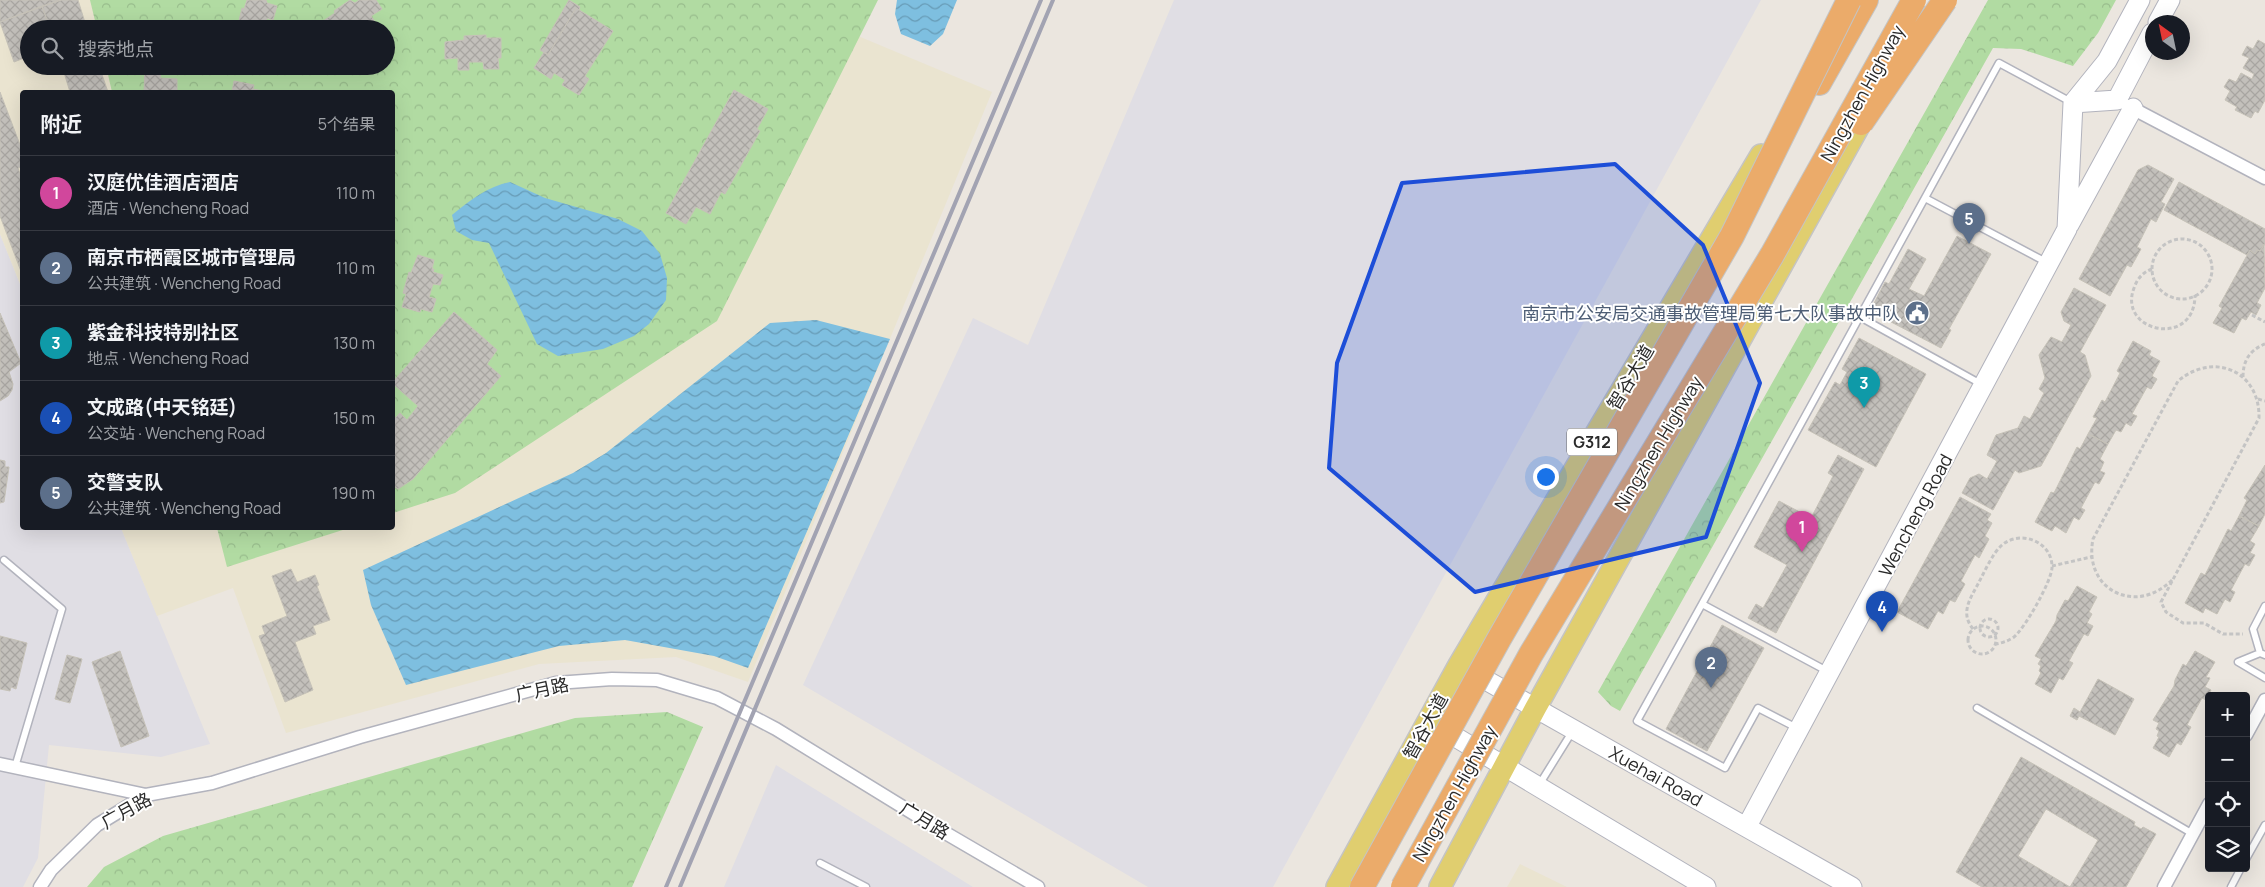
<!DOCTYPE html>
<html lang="zh">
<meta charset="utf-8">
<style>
:root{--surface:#171b24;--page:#242831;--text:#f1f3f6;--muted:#9ea1a6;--line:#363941;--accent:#db2777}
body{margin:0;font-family:Manrope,"Noto Sans SC",sans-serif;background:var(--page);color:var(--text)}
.controls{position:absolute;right:15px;bottom:15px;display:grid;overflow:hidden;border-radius:5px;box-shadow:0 5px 20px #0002}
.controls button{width:45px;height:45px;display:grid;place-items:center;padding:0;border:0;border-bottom:1px solid var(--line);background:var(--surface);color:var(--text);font:25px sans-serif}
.compass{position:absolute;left:2145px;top:15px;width:45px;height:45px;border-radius:50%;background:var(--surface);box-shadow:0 5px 20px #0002;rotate:327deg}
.you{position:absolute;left:1545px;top:476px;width:18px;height:18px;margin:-12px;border:4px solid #fff;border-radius:50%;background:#1a73e8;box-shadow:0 0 0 8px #1a73e833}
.badge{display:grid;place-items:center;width:32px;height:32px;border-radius:50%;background:var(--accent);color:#fff;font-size:16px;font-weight:700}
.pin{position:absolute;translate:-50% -41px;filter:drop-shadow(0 1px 2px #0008)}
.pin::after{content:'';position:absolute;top:26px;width:18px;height:15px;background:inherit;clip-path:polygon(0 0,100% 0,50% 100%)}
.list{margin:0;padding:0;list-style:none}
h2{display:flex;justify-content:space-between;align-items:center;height:65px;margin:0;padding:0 20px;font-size:21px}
h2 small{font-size:16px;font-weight:400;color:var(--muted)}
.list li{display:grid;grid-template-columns:32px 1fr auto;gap:15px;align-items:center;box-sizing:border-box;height:75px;padding:0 20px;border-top:1px solid var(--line)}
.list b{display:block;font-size:19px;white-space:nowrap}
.list p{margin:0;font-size:16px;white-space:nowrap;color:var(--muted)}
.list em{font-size:16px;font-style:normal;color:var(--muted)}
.icon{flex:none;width:28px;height:28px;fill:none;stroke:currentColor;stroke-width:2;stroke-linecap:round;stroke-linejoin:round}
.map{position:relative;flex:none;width:2265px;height:887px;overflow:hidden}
.search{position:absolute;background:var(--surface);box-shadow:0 5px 20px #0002;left:20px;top:20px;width:375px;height:55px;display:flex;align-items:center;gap:12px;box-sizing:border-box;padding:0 18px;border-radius:28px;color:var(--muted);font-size:19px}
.panel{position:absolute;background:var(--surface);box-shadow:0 5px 20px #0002;left:20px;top:90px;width:375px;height:440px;border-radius:5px}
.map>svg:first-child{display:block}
.industrial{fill:#e0dee4}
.education{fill:#eae4d0;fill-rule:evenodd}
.forest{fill:url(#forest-crowns)}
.water{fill:url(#water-waves)}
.building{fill:url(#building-cross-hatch);stroke:#c6c2b8}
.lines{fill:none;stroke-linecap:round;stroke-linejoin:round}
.lane-casing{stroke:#b2b3bd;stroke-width:9}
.street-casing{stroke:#b2b3bd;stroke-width:15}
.secondary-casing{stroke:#b2b3bd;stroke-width:21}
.primary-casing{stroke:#c4c4c4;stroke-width:24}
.highway-casing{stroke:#c4c4c4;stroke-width:26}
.path{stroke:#c4c4c4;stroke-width:3;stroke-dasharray:4 2.5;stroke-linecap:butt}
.lane{stroke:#fff;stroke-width:6}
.street{stroke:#fff;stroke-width:12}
.secondary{stroke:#fff;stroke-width:19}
.primary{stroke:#e0ce6f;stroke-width:21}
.highway{stroke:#ebab6a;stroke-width:24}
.rail{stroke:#a2a3b2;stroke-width:4}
.highway-bridge-casing{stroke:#c4c4c4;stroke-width:26;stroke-linecap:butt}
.highway-bridge{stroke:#ebab6a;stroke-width:24}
.marked{fill:#1d4ed8;fill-opacity:0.2;stroke:#1d4ed8;stroke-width:4;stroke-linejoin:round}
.labels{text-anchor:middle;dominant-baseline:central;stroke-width:4;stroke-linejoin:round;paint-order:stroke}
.shield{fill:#fff;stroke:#6b6b6b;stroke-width:1}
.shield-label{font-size:16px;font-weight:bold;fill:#2b2b2b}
.street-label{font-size:18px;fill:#2b2b2b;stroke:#fff}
.service-label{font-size:18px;fill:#4e5e75;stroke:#fff;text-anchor:end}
</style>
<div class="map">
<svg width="2265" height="887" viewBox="0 0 2265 887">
<defs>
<pattern id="forest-crowns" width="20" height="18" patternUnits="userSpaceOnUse" patternTransform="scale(1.25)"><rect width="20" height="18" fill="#b1dba2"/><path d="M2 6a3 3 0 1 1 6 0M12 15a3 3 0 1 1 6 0" fill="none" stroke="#98bc8c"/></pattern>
<pattern id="water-waves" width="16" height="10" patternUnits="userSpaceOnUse" patternTransform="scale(1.25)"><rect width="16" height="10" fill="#7ebfe0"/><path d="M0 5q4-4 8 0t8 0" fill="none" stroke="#679bb6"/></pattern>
<pattern id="building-cross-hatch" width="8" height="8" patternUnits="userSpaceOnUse" patternTransform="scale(1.25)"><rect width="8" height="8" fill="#c3c0bb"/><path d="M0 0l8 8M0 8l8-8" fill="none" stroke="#a8a5a1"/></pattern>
</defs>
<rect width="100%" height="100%" fill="#ebe6df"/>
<path class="industrial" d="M1174,0H1761L1273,887H1148L803,685L973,318L1028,345Z
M0,234L22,289V528H121L210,744L161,757L49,745L38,858L23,887H0Z
M776,765L973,887H724Z"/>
<path class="education" d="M0,0H772L992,92L748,682L676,657L539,664L286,733L233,588L157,616L121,528H392V92H22V289L0,234ZM29,29H386V66H29Z
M1520,864L1567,887H1507Z"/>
<path class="forest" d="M90,0H878L717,321L455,493L393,513L392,92H112L106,66H386V29H97Z
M1988,0H2116L2098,33L2073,66L2021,49L1993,48L1620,711L1611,706L1598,692Z
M217,528H349L227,567Z
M667,712L703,727L632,887H87L104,867L163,836L575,718Z"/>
<path class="water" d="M897,0H957L943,34L930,46L901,34L895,14Z
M510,182L545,198L618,219L642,231L660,254L667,278L666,300L649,324L634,336L603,349L558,356L537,344L489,243L472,240L456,231L452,215C469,201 488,186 510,182Z
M816,320L890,339L748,668L714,656L625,640L559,646L406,685L371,605L363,570L573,473L606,453L770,323Z"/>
<path class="building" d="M0,0H61L0,22Z
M61,0H78L87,29H50L42,6Z
M247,0H266L267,3L277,6L273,20L267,18L265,29H237L242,8L244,9Z
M350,0L355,3L359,0H376L382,9L371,16L377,25L371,29H366L363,25L357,29H329L323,21L335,13L334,11Z
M569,0L580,7L579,10L576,8L548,55L540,50Z
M42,6L50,29H29V56L14,62L0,22Z
M576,8L613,31L585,76L589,79L579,95L562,85L565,80L554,73L551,79L534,68L544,52L548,55Z
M486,35V38H501V58H498L499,69H484L483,62H469V70H458V58L445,59V42L464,40V36Z
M2258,40L2265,44V100L2258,113L2255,111L2251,118L2235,110L2237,107L2225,100L2230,91L2224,87L2229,79L2236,82L2241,73L2252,79L2254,74L2243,68L2249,58L2242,55L2247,46L2253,49Z
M62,66H99L108,92H70Z
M145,66H185L184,71H161L160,78L177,79V92H144Z
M234,81L254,85L253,89L263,91V92H232Z
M734,90L768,109L757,129L760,131L725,194L721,192L710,214L696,207L686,224L666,213Z
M0,92L22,150V166L18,168L22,180V274L0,216Z
M2148,165L2174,179L2161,202L2165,204L2156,222L2151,219L2137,247L2141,249L2131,267L2127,265L2110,296L2079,279L2138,170Z
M2179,182L2265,229V244L2260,251L2257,250L2255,254L2250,250L2247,255L2164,210Z
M1957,236L1991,254L1949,329L1951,330L1941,348L1870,311L1885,282L1889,284L1908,249L1926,259L1909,289L1924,296Z
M2264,244L2265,288L2257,303L2261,305L2256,315L2251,312L2246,320L2242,318L2234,333L2213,323L2222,308L2219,306L2250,250L2255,254L2257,250L2260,251Z
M418,255L434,260L432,269H434L433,272L443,275L440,285L433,284L429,297L436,299L432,312L421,309L420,312L402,307L406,294L403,293L409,272L411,273Z
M2074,288L2106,305L2080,352L2085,355L2091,376L2041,466L2019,473L2015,470L1993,510L1962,493L1970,478L1979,474L1987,479L1997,461L1987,455L1996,435L2018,428L2024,416L2030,419L2044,393L2039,389L2045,378L2039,355L2051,337L2062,342L2071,325L2064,321L2061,312Z
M454,312L497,350L487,364L501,376L413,479L398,489L392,485V438L395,435L392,433V421L400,413L407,420L418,406L392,383Z
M0,313L21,363L9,372L13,384L12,390L8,396L0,401Z
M1859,338L1926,374L1876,467L1808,430L1835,382L1840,385L1847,372L1842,369Z
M2133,341L2151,351L2149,355L2160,361L2152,376L2157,379L2151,389L2147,387L2132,414L2137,416L2131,426L2126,423L2121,432L2116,430L2108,444L2088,434L2097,418L2093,417L2102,400L2105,402L2120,373L2117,371Z
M2088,434L2108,444L2100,459L2104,462L2100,471L2105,473L2099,484L2095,482L2081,508L2085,510L2079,520L2074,517L2066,533L2055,526L2052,531L2035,522L2051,492L2054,493L2077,447L2080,449Z
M1838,455L1864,469L1776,633L1748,618L1756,604L1763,608L1787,565L1754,547L1779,501L1811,518L1833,476L1828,473Z
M0,460L5,461V467H9L4,502L0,503Z
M2265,465V514L2259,526L2239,516L2247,500L2244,498Z
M1960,497L1991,514L1987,520L1992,523L1985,536L1989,539L1979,558L1975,555L1961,581L1965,584L1955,602L1950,600L1943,614L1938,611L1928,629L1897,612Z
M2239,516L2259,526L2250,541L2255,544L2250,553L2255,555L2249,566L2245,564L2231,590L2235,592L2230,602L2225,599L2217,614L2205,608L2203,613L2185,603L2201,573L2205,575L2228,529L2231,531Z
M291,569L297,582L315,575L319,585L317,586L330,620L313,626L316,634L295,642L313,690L285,702L259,636L265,634L262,626L287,616L272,576Z
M2077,586L2097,597L2089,612L2092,614L2087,623L2093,626L2088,636L2084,634L2069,661L2073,663L2063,680L2059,678L2051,693L2035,684L2041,673L2039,671L2041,666L2038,664L2041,659L2035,656L2056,621L2057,615L2065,600L2068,601Z
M1722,625L1764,648L1707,751L1666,729Z
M0,636L27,643L16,689L11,687L10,691L0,689Z
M120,651L149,736L121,747L92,662Z
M2195,651L2215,662L2206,677L2210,678L2205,687L2211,690L2206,700L2202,698L2187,725L2191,727L2181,745L2177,743L2169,757L2153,748L2159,737L2157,736L2159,731L2156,729L2159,723L2153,720L2174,686L2175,680L2183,664L2186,666Z
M67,655L82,659L70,703L55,699Z
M2098,679L2134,699L2115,735L2079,716L2077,720L2070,716L2074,708L2080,712Z
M2021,757L2135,822L2134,825L2141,829L2143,827L2156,834L2126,887H2070L2098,840L2046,809L2018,856L2070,887H1982L1956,872Z"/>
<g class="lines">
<defs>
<path id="lane" d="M1925,198L2048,263
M1860,317L1981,384
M4,560L62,609L15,767
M1702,604L1999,63L2071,102
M2265,606L2253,629L2260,653L2265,655
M2260,653L2238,662L2265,678
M1977,708L2193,834
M1797,728L1758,708L1725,768L1637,721L1702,604L1827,671
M1539,785L1572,732
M2246,859L2265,825
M820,863L866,887
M2231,887L2241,868"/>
<path id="street" d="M2128,106L2265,178
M2246,735L2265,700
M0,764L146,795
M40,887L51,870L97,825L146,795L212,783L360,737L556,683L612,679L657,680L717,698L776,729L937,828L1038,887
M2164,887L2209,804"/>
<path id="secondary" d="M2158,22L2170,0
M2073,103L2107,61L2140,0
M2069,225L2133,108
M1468,670L1852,887
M1437,726L1706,887
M1747,826L2067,229L2073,103L2117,100L2152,33"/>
<path id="primary" d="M1337,887L1459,665L1761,155
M1440,887L1535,709L1869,108"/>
<path id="highway" d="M1819,83L1866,0"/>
</defs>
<use href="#lane" class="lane-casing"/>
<use href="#street" class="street-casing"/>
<use href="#secondary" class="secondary-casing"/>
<use href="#primary" class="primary-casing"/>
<use href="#highway" class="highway-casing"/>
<path class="path" d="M2152 269a30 30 0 1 1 60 0a30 30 0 1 1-60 0Z
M2152,269C2143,272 2137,279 2134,288C2117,332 2195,349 2195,295
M2252,315L2265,322
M2243,377C2243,360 2250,350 2265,344
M2258,399L2265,401
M2052,566L2091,557
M2172,580C2136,616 2083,590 2093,539L2178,381C2214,351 2260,371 2259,418L2161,602L2166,612L2183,623H2204L2223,634H2243
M1980 628a9 9 0 1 1 18 0a9 9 0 1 1-18 0Z
M1968 640a14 14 0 1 1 28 0a14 14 0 1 1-28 0Z
M1973,629C1960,613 1970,599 1978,584C1985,571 1992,554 2002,545C2021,529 2053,542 2052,568C2051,582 2025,628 2014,637C2008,641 2002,643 1996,644"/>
<use href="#lane" class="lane"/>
<use href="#street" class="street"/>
<use href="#secondary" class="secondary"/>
<use href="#primary" class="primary"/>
<use href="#highway" class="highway"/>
<path class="rail" d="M666,887L1041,0
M680,887L1053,0"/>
<defs>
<path id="highway-bridge" d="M1861,123L1945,0
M1362,887L1499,639L1732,236L1849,0
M1403,887L1531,654L1772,255L1914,0"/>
</defs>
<use href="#highway-bridge" class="highway-bridge-casing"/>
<use href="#highway-bridge" class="highway-bridge"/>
</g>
<path class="marked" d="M1615,164L1703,245L1760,383L1706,537L1475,592L1329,468L1337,363L1402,183Z"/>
<defs>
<symbol id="civic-disc" viewBox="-11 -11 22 22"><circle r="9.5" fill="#5c6f8a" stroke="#fff"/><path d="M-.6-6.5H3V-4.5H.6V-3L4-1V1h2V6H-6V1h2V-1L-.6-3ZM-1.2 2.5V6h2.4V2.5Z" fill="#fff"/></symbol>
</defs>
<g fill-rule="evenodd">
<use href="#civic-disc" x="1903" y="299" width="28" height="28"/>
</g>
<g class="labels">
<rect class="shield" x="1567" y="428.5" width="50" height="27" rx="4"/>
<g class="shield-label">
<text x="1592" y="442">G312</text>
</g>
<g class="street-label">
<text transform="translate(1862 93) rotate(-61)">Ningzhen Highway</text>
<text transform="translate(1630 377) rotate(-59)">智谷大道</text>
<text transform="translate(1658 443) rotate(-59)">Ningzhen Highway</text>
<text transform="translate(1915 515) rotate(-62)">Wencheng Road</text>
<text transform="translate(542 689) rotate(-12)">广月路</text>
<text transform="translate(1425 726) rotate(-61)">智谷大道</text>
<text transform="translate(1656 776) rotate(29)">Xuehai Road</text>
<text transform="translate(1454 793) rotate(-61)">Ningzhen Highway</text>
<text transform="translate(126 810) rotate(-29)">广月路</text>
<text transform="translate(925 820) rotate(31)">广月路</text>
</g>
<g class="service-label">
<text x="1900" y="313">南京市公安局交通事故管理局第七大队事故中队</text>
</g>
</g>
</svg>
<div class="controls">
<button>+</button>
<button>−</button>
<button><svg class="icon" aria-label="locate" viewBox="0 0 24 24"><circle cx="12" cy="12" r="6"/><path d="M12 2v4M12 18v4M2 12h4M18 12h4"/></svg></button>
<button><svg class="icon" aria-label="layers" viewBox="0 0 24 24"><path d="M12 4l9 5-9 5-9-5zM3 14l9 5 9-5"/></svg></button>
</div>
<svg class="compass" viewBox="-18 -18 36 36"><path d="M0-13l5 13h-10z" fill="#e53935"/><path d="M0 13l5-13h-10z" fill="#9ea1a6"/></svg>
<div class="you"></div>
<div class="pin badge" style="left:1802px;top:552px;background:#d1479c">1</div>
<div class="pin badge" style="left:1711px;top:688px;background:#5c6f8a">2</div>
<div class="pin badge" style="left:1864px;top:408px;background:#0f9aa8">3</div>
<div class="pin badge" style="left:1882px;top:632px;background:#1a4fb4">4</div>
<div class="pin badge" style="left:1969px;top:244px;background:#5c6f8a">5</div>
<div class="search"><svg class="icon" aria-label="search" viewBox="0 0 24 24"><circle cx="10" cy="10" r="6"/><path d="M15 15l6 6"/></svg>搜索地点</div>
<section class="panel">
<h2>附近<small>5个结果</small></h2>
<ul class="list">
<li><span class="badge" style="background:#d1479c">1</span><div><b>汉庭优佳酒店酒店</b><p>酒店 · Wencheng Road</p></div><em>110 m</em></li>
<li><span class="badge" style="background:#5c6f8a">2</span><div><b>南京市栖霞区城市管理局</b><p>公共建筑 · Wencheng Road</p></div><em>110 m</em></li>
<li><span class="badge" style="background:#0f9aa8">3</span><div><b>紫金科技特别社区</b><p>地点 · Wencheng Road</p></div><em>130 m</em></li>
<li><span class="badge" style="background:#1a4fb4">4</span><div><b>文成路(中天铭廷)</b><p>公交站 · Wencheng Road</p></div><em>150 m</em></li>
<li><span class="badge" style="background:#5c6f8a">5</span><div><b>交警支队</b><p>公共建筑 · Wencheng Road</p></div><em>190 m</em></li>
</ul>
</section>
</div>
